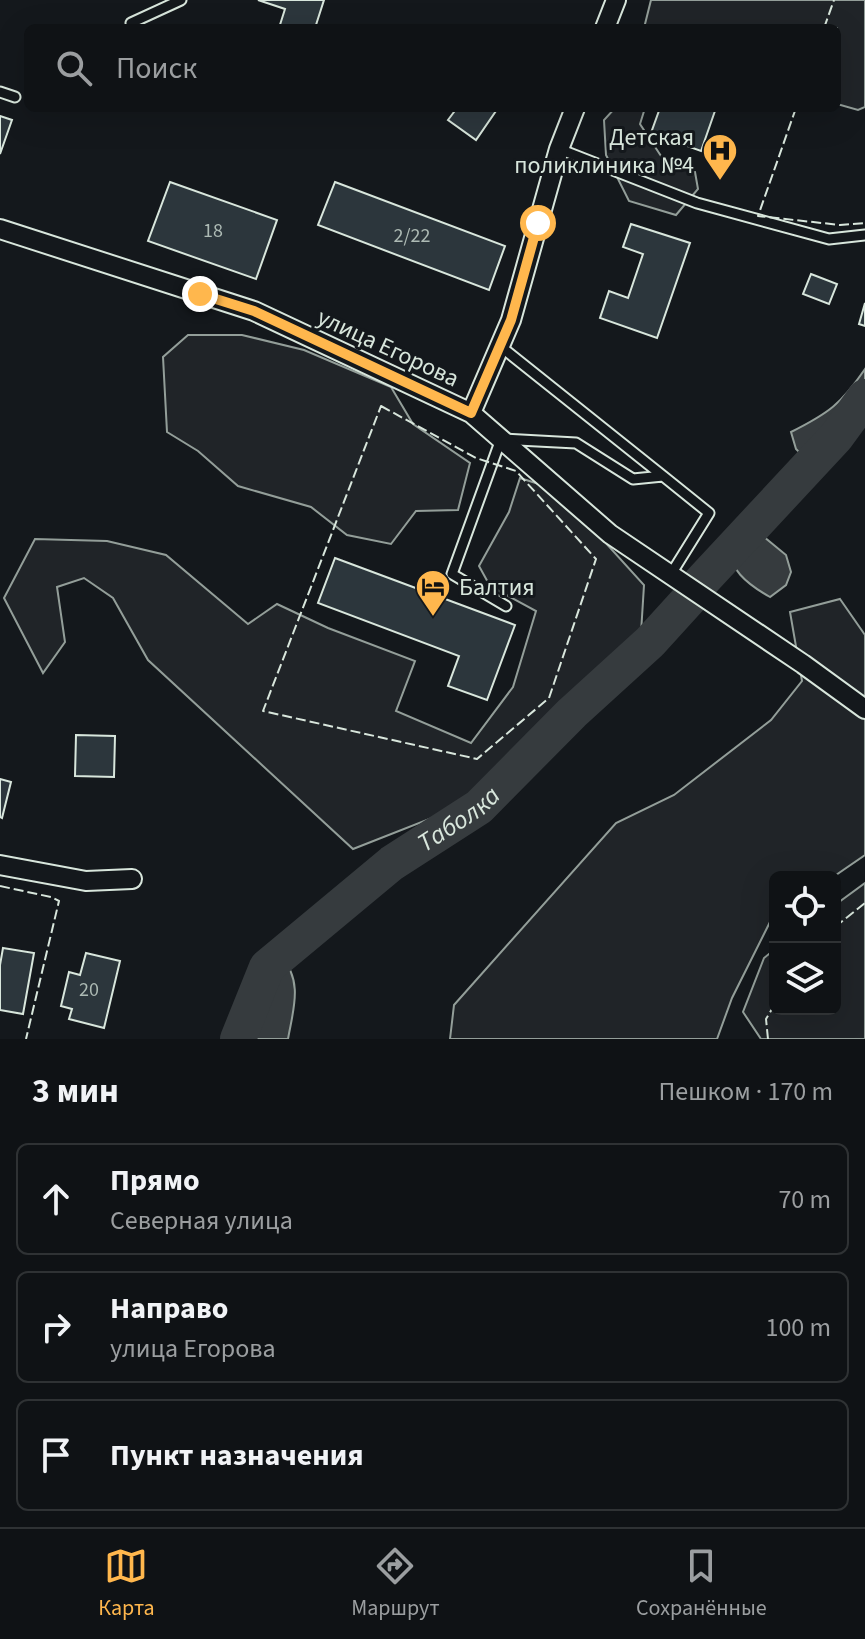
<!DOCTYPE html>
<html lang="ru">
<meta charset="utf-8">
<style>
:root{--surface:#0f1215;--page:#181b1e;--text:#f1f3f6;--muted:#9b9ea0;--line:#2f3234;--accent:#ffb74d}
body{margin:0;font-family:"Source Sans 3",sans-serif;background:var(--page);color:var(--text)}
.controls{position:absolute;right:24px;bottom:24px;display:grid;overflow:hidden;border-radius:12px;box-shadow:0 8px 32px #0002}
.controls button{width:72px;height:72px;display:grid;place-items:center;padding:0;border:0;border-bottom:2px solid var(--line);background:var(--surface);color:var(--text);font:40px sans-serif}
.stop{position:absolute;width:24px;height:24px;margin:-18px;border:6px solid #ffb74d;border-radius:50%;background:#fff}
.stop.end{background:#ffb74d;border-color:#fff;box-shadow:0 2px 8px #0008}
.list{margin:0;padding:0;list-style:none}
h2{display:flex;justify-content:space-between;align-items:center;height:104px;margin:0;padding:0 32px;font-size:34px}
h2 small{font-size:26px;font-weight:400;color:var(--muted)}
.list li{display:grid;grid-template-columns:52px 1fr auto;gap:24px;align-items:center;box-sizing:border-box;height:112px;margin:0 16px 16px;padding:0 16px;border:2px solid var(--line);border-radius:12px}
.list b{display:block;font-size:30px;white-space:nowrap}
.list p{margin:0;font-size:26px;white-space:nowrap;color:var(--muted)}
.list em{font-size:26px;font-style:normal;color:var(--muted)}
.icon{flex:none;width:44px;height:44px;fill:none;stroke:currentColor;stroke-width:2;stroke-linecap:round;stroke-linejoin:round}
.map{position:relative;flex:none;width:865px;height:1039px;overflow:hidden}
.search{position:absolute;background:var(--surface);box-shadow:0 8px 32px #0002;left:24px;right:24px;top:24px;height:88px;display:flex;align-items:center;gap:20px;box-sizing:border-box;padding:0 28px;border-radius:12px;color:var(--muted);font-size:30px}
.sheet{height:488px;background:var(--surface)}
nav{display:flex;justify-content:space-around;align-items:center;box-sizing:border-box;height:112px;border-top:2px solid var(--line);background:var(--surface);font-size:22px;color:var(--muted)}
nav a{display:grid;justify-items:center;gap:4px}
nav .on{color:var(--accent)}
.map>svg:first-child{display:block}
.green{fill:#202428;stroke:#939e99;stroke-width:2}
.water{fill:#363b3e;stroke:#939e99;stroke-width:2}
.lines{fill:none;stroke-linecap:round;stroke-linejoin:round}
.river{stroke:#363b3e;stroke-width:36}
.building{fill:#2c363c;stroke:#d8e6dc;stroke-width:2}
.lane-casing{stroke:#d8e6dc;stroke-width:13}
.street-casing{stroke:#d8e6dc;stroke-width:22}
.lane{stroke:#14181c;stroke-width:9}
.street{stroke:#14181c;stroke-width:18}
.fence{stroke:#d8e6dc;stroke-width:2;stroke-dasharray:10 4;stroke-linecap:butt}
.route{stroke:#ffb74d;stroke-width:10}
.labels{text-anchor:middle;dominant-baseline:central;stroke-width:6;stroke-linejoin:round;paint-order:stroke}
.number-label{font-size:20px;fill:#adbab4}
.poi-label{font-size:24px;fill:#d8e6dc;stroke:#14181c;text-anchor:end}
.street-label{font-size:24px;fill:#d8e6dc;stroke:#14181c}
.water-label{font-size:26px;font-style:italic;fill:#d8e6dc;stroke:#14181c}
</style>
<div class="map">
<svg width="865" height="1039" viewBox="0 0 865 1039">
<rect width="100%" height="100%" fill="#14181c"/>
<path class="green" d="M651,0H865V107L858,110L837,104V28H644Z
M615,108H645L640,124L663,159L695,172L698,189L676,215L629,201L606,155L604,120Z
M188,335H242L304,350L391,387L413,424L470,463L458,510L416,511L391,544L347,535L311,507L238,486L198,451L167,432L163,357Z
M520,478L545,486L584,519L644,585L641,633L455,809L353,849L148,660L113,598L84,578L57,587L65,642L43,673L4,598L35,539L107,541L166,555L248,624L277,604L328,628L415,661L396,711L471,743L513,687L536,611L490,586L479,566L509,512Z
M840,599L865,635V855L833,877H775V917L771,920L732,998L717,1039H450L454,1005L616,823L674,795L771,720L802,681L790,612Z
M865,883V1039H761L743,1012L764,958L775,949V1009H835V905Z"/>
<path class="water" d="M865,369V417L830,455L810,463L796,449L791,432C829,413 841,404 865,369Z
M737,530L764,537L786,555L791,572L786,585L770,597C745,583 731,570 724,542Z
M268,956H280C304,980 293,1010 288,1039H222L241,998Z"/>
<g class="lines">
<g class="river">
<path d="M701,582L836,437L865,397"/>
<path id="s1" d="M238,1039L267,967L392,863L479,807L572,713L650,642L690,598"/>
</g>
</g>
<path class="building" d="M258,0H324L315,28H279L285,9Z
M457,108H498L476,140L448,120Z
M660,108H716L701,151L651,133Z
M0,116L12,120L0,154Z
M170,182L277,220L256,279L148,241Z
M335,182L505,246L489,290L318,225Z
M631,224L690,243L657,338L600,318L609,291L628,298L643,254L623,247Z
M811,274L837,284L829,304L803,294Z
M865,303V326L859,324Z
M335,558L515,625L487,700L448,686L459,656L318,603Z
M76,735L115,736L114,777L75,776Z
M0,779L11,782L2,818L0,817Z
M3,948L34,953L23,1014L0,1010V965Z
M86,953L120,961L104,1028L69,1019L72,1009L61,1006L69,972L80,975Z"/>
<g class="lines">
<defs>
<path id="lane" d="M131,23L181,0
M0,92L15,97
M559,149L697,203L829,239L865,235
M500,346L663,476
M506,606L452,574L501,439L576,443L633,479L663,476L709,513L671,574"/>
<path id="street" d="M605,28L616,0
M0,229L254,311L471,413L610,534L803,664L865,709
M471,413L511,320L559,149L575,108
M0,865L86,881L132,879"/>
</defs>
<use href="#lane" class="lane-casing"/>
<use href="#street" class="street-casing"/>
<use href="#lane" class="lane"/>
<use href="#street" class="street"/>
<path class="fence" d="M824,28L834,0
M796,108L758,216L840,225L865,223
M381,406L476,458L516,471L596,559L549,698L477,759L263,711Z
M0,886L51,897L59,901L26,1039
M835,927L865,903
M768,1039L766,1019L775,1004"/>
</g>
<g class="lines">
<path class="route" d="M200,294L254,311L471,413L511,320L538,223"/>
</g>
<defs>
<symbol id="hospital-pin" viewBox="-11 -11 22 30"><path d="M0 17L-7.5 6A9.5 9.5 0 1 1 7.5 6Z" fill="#ffb74d" stroke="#14181c"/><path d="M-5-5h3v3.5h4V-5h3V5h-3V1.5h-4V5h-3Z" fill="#111"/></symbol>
<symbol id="hotel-pin" viewBox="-11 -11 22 30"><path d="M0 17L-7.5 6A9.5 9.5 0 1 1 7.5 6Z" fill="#ffb74d" stroke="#14181c"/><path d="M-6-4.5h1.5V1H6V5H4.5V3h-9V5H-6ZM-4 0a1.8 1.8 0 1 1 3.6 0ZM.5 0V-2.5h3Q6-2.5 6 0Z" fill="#111"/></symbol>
</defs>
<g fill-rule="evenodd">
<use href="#hospital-pin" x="700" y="131" width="40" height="54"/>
<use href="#hotel-pin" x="413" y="567" width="40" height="54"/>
</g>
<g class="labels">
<g class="number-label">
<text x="213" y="231">18</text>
<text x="412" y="236">2/22</text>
<text x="89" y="990">20</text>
</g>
<g class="poi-label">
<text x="694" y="137">Детская<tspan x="694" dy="28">поликлиника №4</tspan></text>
<text x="459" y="587" text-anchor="start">Балтия</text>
</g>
<g class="street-label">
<text transform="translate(388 348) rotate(25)">улица Егорова</text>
</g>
<g class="water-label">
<text stroke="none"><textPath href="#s1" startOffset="320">Таболка</textPath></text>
</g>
</g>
</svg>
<div class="controls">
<button><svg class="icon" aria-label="locate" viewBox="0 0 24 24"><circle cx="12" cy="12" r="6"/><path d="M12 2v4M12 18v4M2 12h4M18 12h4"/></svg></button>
<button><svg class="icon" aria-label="layers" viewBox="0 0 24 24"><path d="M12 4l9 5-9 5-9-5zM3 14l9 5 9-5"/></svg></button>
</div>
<div class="stop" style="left:538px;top:223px"></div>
<div class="stop end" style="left:200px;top:294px"></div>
<div class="search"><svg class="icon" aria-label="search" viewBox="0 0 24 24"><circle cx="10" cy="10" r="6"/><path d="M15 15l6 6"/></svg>Поиск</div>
</div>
<section class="sheet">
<h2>3 мин<small>Пешком · 170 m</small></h2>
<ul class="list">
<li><svg class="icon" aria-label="ahead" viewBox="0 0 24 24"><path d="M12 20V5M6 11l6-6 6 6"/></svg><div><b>Прямо</b><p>Северная улица</p></div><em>70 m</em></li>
<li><svg class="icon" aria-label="right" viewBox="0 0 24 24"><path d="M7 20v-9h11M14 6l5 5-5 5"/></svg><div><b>Направо</b><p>улица Егорова</p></div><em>100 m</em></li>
<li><svg class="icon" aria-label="arrive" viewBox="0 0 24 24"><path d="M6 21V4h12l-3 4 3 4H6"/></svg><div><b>Пункт назначения</b></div></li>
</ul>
</section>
<nav>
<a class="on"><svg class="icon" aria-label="map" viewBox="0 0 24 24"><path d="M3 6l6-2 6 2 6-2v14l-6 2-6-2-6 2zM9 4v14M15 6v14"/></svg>Карта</a>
<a><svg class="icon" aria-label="directions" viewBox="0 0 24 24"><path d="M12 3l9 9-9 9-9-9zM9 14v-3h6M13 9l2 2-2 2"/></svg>Маршрут</a>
<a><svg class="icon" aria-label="saved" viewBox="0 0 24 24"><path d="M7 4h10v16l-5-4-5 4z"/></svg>Сохранённые</a>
</nav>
